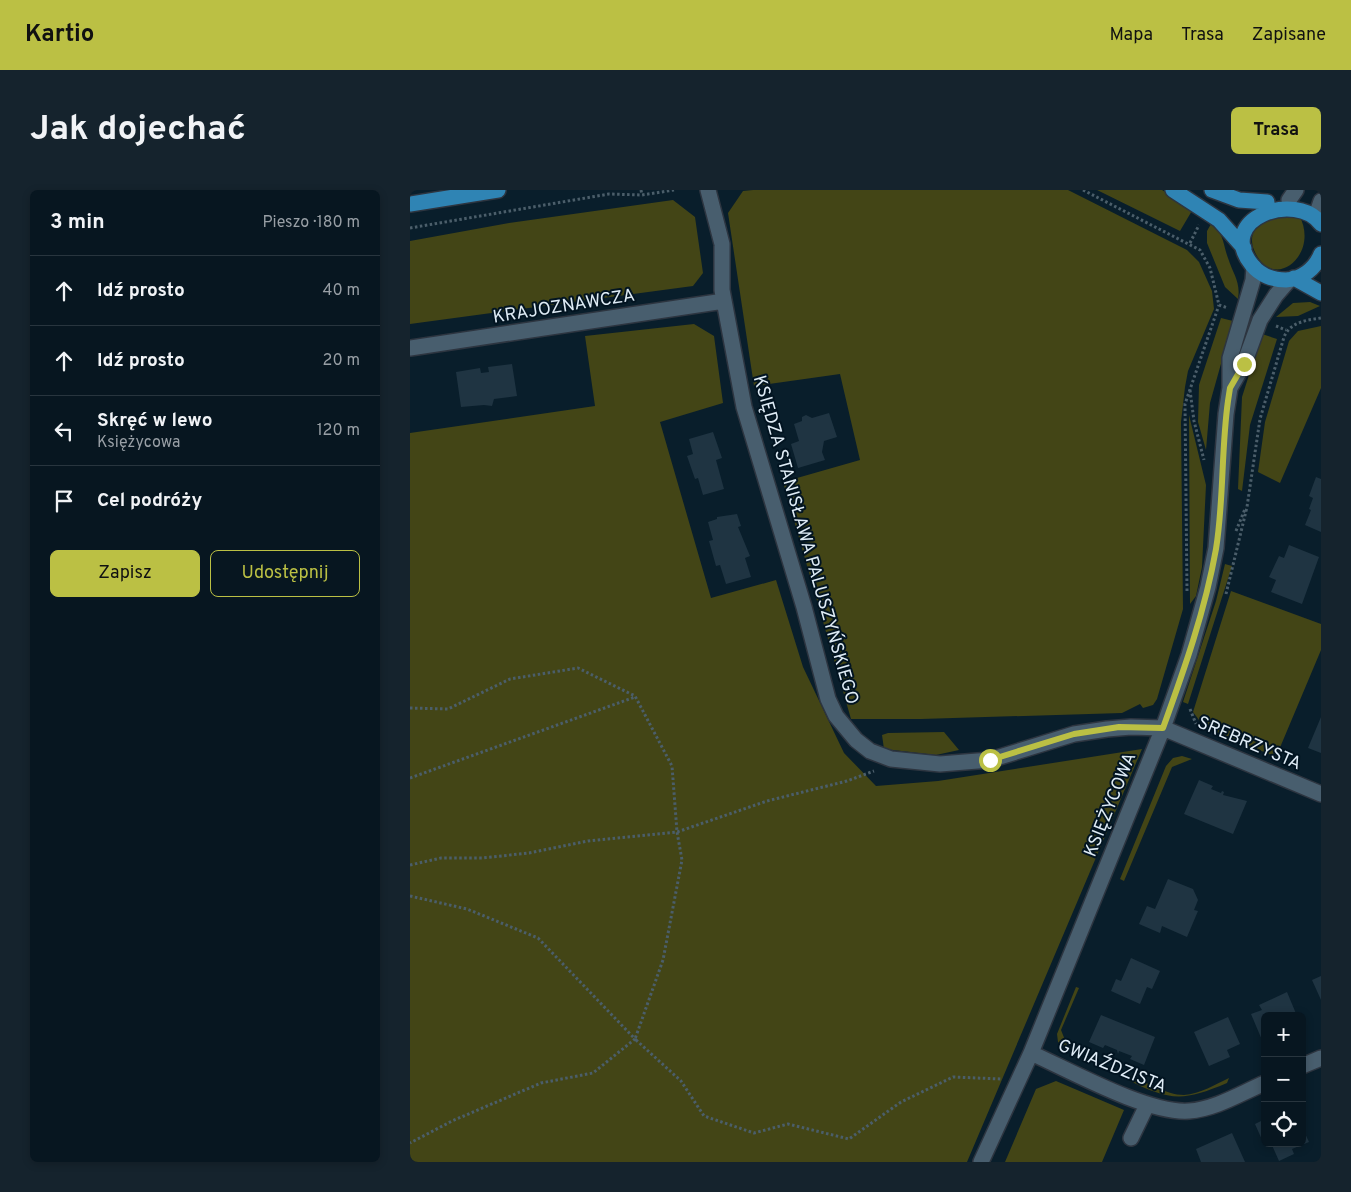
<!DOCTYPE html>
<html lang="pl">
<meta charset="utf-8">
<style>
:root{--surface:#071620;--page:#15232d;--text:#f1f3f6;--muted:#989fa5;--line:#28353e;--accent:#bbc044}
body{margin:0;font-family:Overpass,sans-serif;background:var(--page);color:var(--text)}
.controls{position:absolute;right:15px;bottom:15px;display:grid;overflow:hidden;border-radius:8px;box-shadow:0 2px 8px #0003}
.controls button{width:45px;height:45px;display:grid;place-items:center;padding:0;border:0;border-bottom:1px solid var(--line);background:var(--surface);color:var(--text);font:25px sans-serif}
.stop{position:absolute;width:15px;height:15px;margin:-11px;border:4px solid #bbc044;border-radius:50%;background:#fff}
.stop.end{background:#bbc044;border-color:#fff;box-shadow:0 1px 5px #0008}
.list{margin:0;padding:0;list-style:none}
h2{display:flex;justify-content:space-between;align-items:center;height:65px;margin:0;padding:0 20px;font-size:21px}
h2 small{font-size:16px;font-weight:400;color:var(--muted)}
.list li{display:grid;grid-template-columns:32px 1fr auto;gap:15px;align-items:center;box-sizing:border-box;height:70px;padding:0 20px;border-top:1px solid var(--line)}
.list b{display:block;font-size:19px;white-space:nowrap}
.list p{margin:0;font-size:16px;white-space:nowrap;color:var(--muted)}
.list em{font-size:16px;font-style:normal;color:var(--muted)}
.actions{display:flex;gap:10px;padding:15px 20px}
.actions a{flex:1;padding:11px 0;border:1px solid var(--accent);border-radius:8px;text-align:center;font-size:18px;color:var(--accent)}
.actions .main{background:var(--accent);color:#111}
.icon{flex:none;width:28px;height:28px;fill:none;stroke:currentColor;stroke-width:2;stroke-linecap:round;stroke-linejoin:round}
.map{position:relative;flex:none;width:911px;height:972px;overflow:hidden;border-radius:8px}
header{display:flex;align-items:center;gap:30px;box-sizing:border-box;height:70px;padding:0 25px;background:var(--accent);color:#111}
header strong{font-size:24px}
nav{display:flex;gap:28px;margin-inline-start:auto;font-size:18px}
.intro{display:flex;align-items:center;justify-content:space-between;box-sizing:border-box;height:120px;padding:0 30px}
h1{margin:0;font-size:35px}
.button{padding:12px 22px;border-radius:8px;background:var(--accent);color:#111;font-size:18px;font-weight:700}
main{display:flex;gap:30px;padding:0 30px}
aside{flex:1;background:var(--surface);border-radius:8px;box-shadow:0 2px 8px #0003}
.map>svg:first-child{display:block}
.green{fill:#434516}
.building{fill:#1f3442}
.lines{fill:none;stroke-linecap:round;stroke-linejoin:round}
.minor-casing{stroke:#2d3540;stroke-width:18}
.major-casing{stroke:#2d3540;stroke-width:18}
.path{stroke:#4b5e6a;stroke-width:3;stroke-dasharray:2.5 2.5;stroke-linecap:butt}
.minor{stroke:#485e6e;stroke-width:15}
.major{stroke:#2f84b4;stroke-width:15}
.route{stroke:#bbc044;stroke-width:6}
.labels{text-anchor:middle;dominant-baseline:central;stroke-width:4;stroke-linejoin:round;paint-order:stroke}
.street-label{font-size:18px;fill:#dfecf6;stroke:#021421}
</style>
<header>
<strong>Kartio</strong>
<nav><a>Mapa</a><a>Trasa</a><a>Zapisane</a></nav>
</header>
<div class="intro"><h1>Jak dojechać</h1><a class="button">Trasa</a></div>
<main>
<aside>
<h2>3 min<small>Pieszo · 180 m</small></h2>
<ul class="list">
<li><svg class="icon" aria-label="ahead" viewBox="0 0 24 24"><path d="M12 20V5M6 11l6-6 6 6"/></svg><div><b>Idź prosto</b></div><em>40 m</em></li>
<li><svg class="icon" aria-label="ahead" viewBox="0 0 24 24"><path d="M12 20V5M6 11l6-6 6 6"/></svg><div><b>Idź prosto</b></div><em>20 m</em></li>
<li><svg class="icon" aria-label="left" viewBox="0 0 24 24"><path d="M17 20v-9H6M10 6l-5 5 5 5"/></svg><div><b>Skręć w lewo</b><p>Księżycowa</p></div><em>120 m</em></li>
<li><svg class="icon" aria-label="arrive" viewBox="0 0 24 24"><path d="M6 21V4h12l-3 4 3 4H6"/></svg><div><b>Cel podróży</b></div></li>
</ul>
<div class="actions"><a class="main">Zapisz</a><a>Udostępnij</a></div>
</aside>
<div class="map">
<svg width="911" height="972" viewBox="0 0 911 972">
<rect width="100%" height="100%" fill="#091e2b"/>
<path class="green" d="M343,0H658L777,60L789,72L802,101L804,119L778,181L775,197L771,232L773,419L747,509L743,515L733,518L730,514L712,523L511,529H441L373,292L450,270L430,184L344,196L318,23L333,1Z
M687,0H752L783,19L770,41Z
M263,10L285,27L293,83L283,96L0,134V51L99,33Z
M889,25C911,65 862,104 844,60C839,48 844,38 851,28Z
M801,34C814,43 813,54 818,68C823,84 831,92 828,109L815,97L797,53V41Z
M900,112L910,116L888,126L866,127L883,113Z
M811,128L823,131L800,213L796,260L788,232L789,195Z
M284,134L304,146L313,213L250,232L301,408L366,390L393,477L434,563L466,596L528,591L732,559L557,972H0V243L185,216L175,146Z
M911,136V198L870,293L848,282L855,232L879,151L888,141Z
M852,144L867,149L840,235L832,301L828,299L832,207Z
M779,225L796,295L792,377L786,406L780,414Z
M815,374L822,376L778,514L773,512L806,411Z
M821,401L911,434V460L866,567L795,538L783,522Z
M534,542L549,560L526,565L474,559L472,545L478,543Z
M772,566L782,569L762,577L714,691L710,689L756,576L763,568Z
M666,797L669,798L651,840L659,860L648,852L647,844Z
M718,885C735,891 756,905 774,905C790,904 806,894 819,888L817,893C772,912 760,911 716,889Z
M646,891L714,920L692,972H595L626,899Z"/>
<path class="building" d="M102,174L107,206L84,209L82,216L74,215L51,217L46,182L70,178L71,183L79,182L78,177Z
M419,223L427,247L414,251L412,262L415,270L388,278L381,254L389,251L384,234L392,231V227L396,225L402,228Z
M303,242L312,268L306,270L314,299L293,305L288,288L285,289L277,266L283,264L279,249Z
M906,287L911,289V342L895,335L901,320L899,319L903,308L899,306Z
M327,324L331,336L328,337L340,366L335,368L341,387L316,394L310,375L306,376L299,351L303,350L298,332L307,329V327Z
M879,355L909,367L892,414L861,402L866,390L859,387L869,366L874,368Z
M911,527V563L898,558Z
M789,590L803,596L801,599L811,603L812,601L814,602L813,605L837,611L823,644L774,624Z
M758,689L783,699L788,710L784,720L788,721L777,747L752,736L750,743L729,734L737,716L745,719Z
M721,768L750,781L742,799L737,797L730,814L701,801L706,789L711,791Z
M911,786V810L902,790Z
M877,802L887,826H855V848L852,850L841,824L852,820L849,815Z
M691,825L745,847L734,875L720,869L722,866L709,861L708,864L707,860L695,855L693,858L679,852Z
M818,827L830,854L817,860L820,867L799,876L784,842Z
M855,929V951L853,952L845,934Z
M892,937L899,952L882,959L884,964L869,971L861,953H892Z
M822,943L835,972H791L786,959Z"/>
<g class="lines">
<defs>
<path id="minor" d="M298,0L312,54V100L334,217L394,417L418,509L426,526L446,550L460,561L481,569L530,574L580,570L664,544L697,539L721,537L753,538L911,604
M879,10L886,0
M906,26L911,11
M0,158L314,111
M820,198L834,174L850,130L866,105L879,90
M621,863C661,881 738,924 779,921C806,919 831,903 855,893
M892,876L911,868
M721,948L737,915
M571,972L621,863L753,538L779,465L798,397L806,358L816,224L820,198V168L843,90L844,77"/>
<path id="major" d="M763,0L809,30L834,58
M802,0L829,10L857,12
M0,14L88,0
M911,34C887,0 804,28 842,75C850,85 863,90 876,90C892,89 905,79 911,64
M884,88L911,103"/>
</defs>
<use href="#minor" class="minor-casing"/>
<use href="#major" class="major-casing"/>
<path class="path" d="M231,0L232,5
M673,0L790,60L800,78L809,115L818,118
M0,38L199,4L232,5L264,0
M780,53L789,35
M866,136L876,140
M780,200L784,231L794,270
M826,341L835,319
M777,401L775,214L809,115
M816,404L837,317L850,229L874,147C880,132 897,130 911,128
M0,518L38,519L100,489L168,478L225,506L262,576L267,642L272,670L253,770L225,849L271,891L294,926L344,943L378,934L439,949L491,912L543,887L591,889
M780,519L786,534
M0,588L225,507
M0,675L31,668H72L119,663L178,651L267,642L357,611L437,591L464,581
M0,706L57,719L128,748L225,849L183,883L131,893L42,931L0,953"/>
<use href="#minor" class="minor"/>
<use href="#major" class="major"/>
</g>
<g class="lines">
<path class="route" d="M580,570L664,544L709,537L753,538C774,480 795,421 806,359C814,310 811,260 818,211L820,198L834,174"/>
</g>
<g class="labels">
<g class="street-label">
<text transform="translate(154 117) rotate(-9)">KRAJOZNAWCZA</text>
<text transform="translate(395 350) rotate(74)">KSIĘDZA STANISŁAWA PALUSZYŃSKIEGO</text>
<text transform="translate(839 554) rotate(23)">SREBRZYSTA</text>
<text transform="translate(701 615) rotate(-68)">KSIĘŻYCOWA</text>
<text transform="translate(702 877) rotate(22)">GWIAŹDZISTA</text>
</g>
</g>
</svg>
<div class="controls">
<button>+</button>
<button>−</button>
<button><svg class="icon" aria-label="locate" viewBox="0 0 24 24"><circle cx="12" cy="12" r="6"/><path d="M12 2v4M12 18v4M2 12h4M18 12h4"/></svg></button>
</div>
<div class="stop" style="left:580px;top:570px"></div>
<div class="stop end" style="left:834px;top:174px"></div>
</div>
</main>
